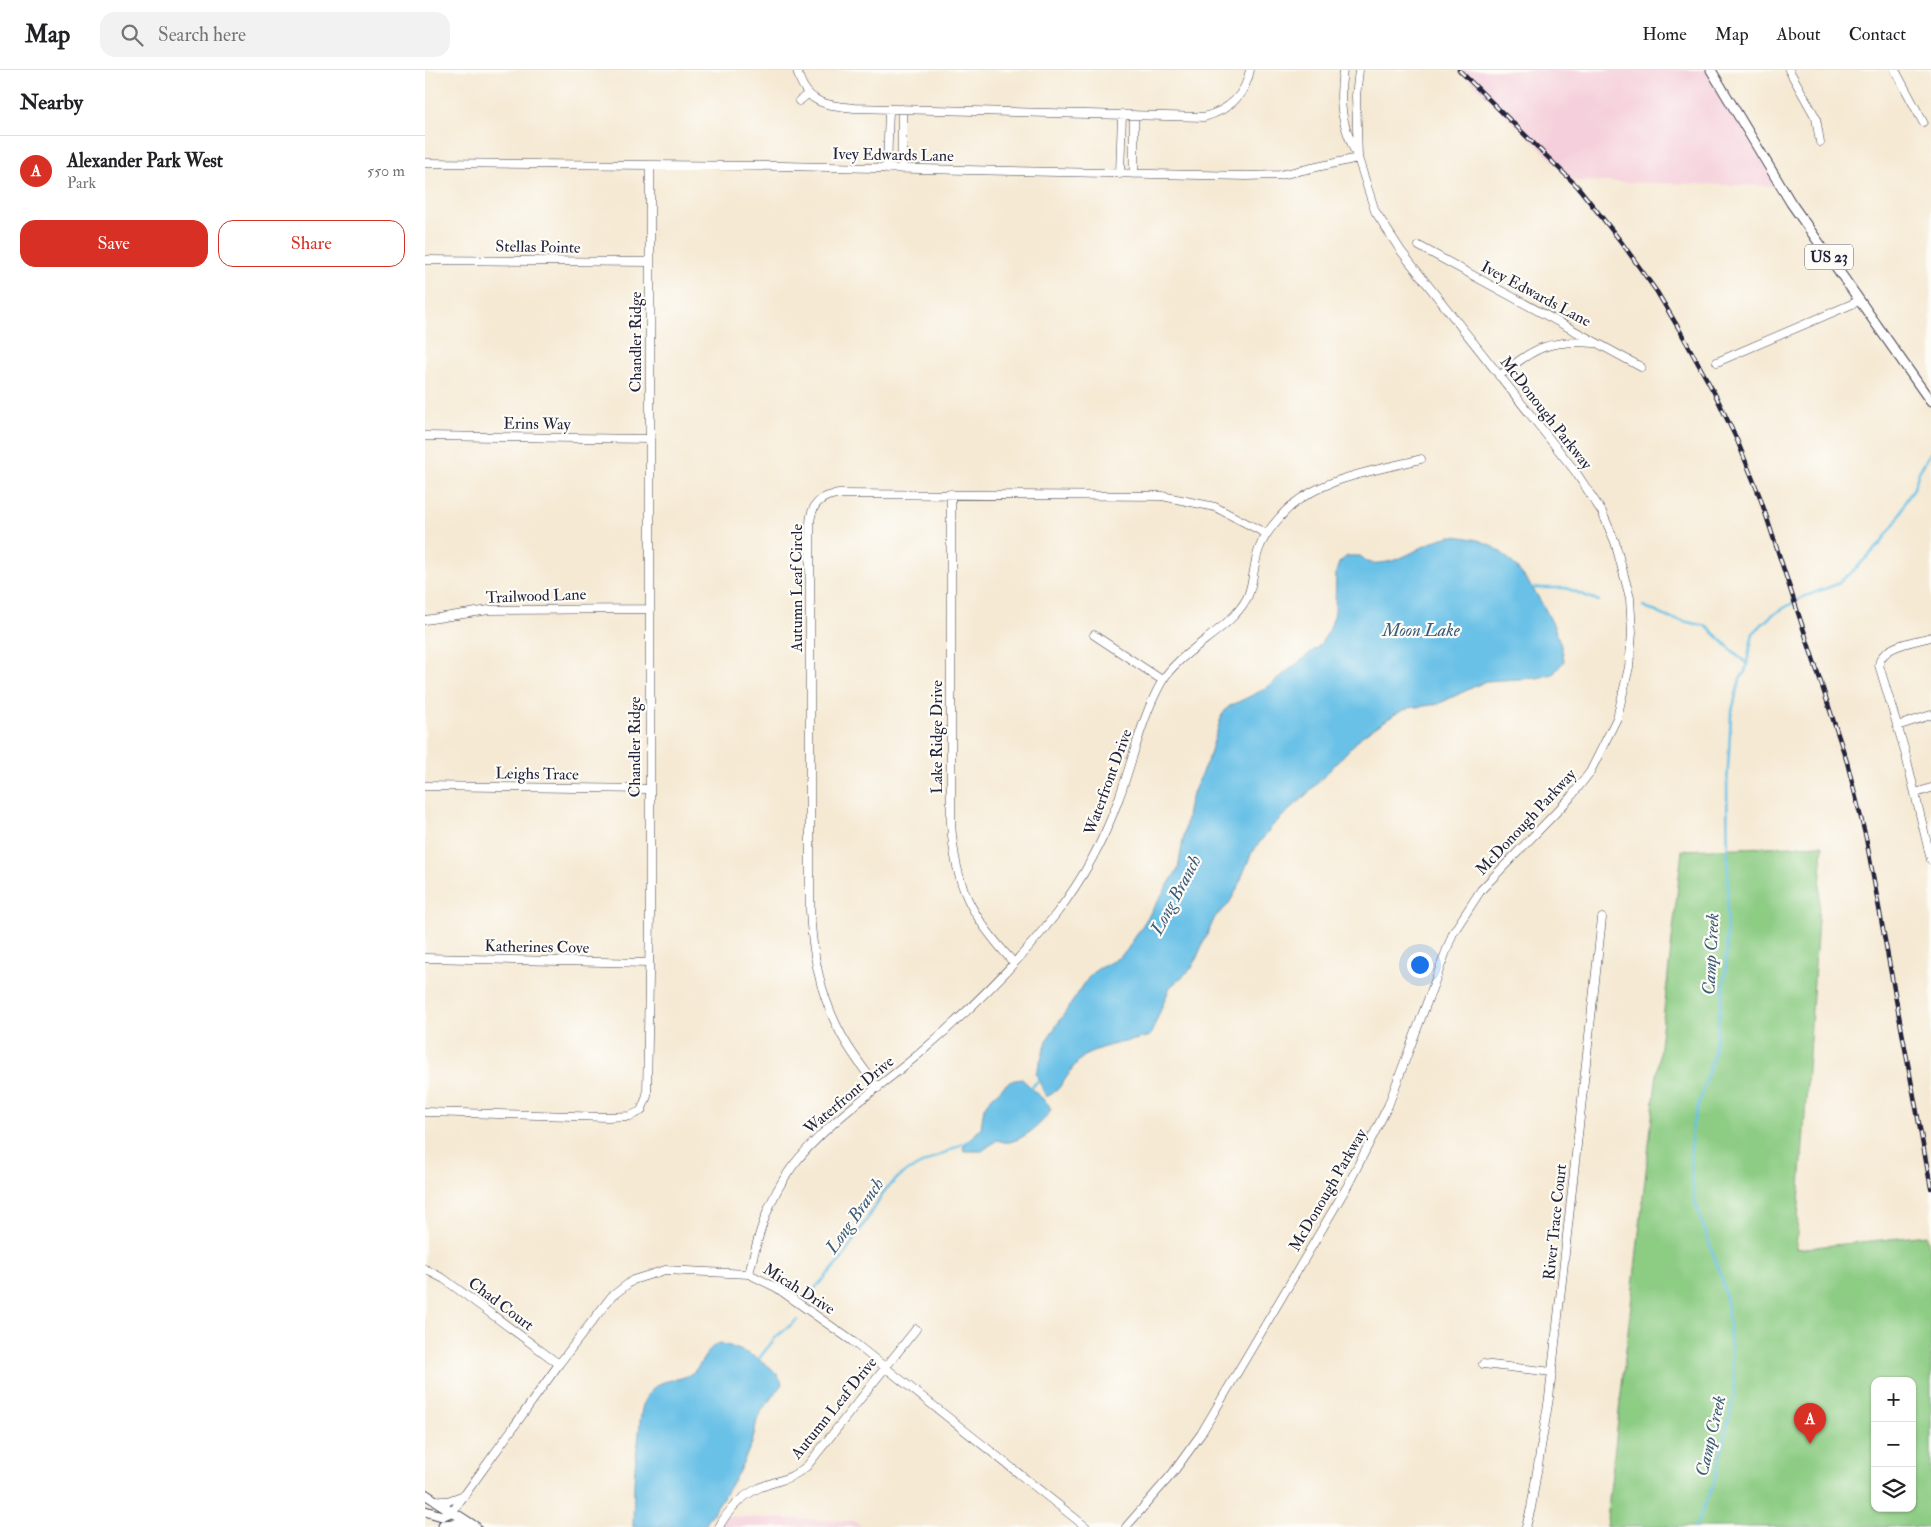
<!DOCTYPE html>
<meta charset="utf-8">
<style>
:root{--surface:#fff;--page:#f2f2f2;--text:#202124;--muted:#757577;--line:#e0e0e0;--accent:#d93025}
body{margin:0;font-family:"IM FELL Double Pica",serif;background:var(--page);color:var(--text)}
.controls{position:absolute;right:15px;bottom:15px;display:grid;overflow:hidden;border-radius:10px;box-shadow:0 1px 4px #0004}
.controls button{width:45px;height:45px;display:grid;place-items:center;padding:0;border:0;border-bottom:1px solid var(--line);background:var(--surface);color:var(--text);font:25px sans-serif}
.you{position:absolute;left:994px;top:894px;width:18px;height:18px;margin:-12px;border:4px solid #fff;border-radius:50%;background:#1a73e8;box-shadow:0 0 0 8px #1a73e833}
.badge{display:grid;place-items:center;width:32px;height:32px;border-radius:50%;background:var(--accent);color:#fff;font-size:16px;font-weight:700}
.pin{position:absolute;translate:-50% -41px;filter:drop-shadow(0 1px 2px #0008)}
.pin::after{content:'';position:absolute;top:26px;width:18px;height:15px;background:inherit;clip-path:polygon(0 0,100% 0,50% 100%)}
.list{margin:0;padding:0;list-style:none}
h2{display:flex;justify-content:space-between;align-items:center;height:65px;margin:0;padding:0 20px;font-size:21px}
h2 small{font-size:16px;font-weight:400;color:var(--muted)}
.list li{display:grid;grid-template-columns:32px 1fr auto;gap:15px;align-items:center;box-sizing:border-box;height:70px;padding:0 20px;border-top:1px solid var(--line)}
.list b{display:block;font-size:19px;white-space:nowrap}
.list p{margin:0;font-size:16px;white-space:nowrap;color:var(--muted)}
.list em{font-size:16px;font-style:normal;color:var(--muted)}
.actions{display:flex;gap:10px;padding:15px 20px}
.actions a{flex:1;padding:11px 0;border:1px solid var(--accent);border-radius:15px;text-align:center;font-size:18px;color:var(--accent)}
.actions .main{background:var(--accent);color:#fff}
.icon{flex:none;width:28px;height:28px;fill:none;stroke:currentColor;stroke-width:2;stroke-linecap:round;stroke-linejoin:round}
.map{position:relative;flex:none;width:1506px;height:1457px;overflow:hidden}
header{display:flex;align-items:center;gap:30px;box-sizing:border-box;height:70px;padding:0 25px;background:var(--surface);border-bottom:1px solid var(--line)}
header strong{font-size:24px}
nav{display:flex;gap:28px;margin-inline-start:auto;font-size:18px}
.search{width:350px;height:45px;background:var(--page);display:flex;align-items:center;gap:12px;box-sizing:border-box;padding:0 18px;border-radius:15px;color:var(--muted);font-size:19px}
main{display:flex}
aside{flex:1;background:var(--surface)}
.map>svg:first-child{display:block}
.built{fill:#f5cfdb}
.green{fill:#8ccc83;stroke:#57775f;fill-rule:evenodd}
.water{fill:#6ac1e7;stroke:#467291}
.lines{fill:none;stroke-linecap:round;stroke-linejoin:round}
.stream{stroke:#6ac1e7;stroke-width:2.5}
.minor-casing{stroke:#424052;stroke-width:9}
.major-casing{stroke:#424052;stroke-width:11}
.minor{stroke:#fff;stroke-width:8}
.major{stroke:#fff;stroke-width:9}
.rail-casing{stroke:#22223b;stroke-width:4.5}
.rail{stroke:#fdfcf7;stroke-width:2.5;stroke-dasharray:8;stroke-linecap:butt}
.labels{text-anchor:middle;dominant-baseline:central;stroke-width:4.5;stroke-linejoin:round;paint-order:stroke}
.shield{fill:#fdfcf7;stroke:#646373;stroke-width:1}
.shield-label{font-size:15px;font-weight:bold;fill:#22223b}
.street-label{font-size:16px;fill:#22223b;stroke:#fdfcf7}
.water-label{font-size:18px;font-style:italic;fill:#3b5a77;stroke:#fdfcf7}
</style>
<header>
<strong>Map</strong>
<div class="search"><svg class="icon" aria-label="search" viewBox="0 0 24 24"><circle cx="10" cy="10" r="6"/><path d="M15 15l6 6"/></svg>Search here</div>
<nav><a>Home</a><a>Map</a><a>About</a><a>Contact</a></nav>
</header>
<main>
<aside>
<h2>Nearby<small></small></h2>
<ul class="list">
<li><span class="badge">A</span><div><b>Alexander Park West</b><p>Park</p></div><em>550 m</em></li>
</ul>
<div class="actions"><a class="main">Save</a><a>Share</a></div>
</aside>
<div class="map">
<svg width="1506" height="1457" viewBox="0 0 1506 1457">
<rect width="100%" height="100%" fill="#fdfcf7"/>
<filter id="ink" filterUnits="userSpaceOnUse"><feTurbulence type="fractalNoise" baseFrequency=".02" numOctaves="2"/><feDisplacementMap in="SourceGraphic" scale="10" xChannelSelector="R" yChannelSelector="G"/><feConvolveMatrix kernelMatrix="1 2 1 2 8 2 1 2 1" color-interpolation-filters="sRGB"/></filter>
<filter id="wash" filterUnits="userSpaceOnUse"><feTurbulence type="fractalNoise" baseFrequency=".0096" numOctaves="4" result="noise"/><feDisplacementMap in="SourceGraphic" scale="20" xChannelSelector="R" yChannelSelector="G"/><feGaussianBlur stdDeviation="1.12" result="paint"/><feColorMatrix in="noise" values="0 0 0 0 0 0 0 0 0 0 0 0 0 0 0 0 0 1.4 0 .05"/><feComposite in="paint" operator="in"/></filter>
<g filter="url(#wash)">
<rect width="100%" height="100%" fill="#f5e9d3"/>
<path class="built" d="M1034,0H1285L1352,116L1149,111Z
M293,1446L429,1451L437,1457H289Z"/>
<path class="green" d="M1398,775L1371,1179L1502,1165L1506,1186V1457H1181L1257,780ZM1450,1311H1487V1438H1450Z"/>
<path class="water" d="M1026,466C1041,467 1054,469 1067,476C1097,493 1136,557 1139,591L1128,604L1112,608L1061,611L1013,634L984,638L972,643L937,666L882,724L849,754L827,782L811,821L803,835L790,847L767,898L745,917L725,966C705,972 678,974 661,985C643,996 640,1020 621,1027L611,1004L623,968L666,904C678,894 692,892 702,880L753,799L765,730L784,687L797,645L803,637L840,619L894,576L904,561L910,543L911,502L914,493L922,486H935L944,493C979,496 997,471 1026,466Z
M597,1009L623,1034L626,1039C619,1053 599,1069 584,1072C580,1073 576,1071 572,1070L557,1081H539L538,1077L556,1058L559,1037L565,1029L585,1011Z
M295,1273C313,1278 352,1294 357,1314L337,1340L332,1350L327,1373L313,1403L279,1457H208C209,1428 208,1401 213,1373C216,1353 213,1330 231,1316C242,1308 257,1311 267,1303C279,1294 280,1278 295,1273Z"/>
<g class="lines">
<path class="stream" d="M1103,518H1141L1174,531
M1218,536L1244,548L1281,556L1322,594
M605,1019L615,1009
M385,1229L391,1217L416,1190L461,1119L477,1104L547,1069
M332,1291L351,1267L372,1250
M1270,1457L1289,1413L1310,1322L1302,1235L1297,1209L1270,1132L1265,1089L1267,1057L1289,983L1301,900L1303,802L1302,715L1306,645L1315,609L1320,602L1328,563L1347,545L1378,527L1410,515L1426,503L1455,474L1474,447L1480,432L1489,418L1494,402L1506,382"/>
</g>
</g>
<g filter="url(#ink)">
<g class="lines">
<defs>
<path id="minor" d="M372,0C380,33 399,35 429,38L779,47C804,40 820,26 825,0
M918,0C913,36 917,54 932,86
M1364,0L1391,48L1395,72
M1470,0L1498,52
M374,31L383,24
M0,93L357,96L822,106L855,105L933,88
M462,99L464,39
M477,99V39
M695,104L697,44
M709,104V45
M994,176L1216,297
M0,190L225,192
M1292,292L1434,231
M1074,306C1109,278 1124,269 1169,273
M0,366L224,369
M526,424V753C530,817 546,846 589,893
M0,550L64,540L224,539
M669,565L737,610
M1506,567C1490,572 1456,575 1454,595L1479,678L1506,790
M1472,656L1506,645
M0,716L223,719
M1491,723L1506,718
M0,888L223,893
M453,1018C439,999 424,981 414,960C395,924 387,881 385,840V453C386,435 396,425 414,424L737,426L790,437L842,464
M0,1042L182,1047L205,1046L216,1041L222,1026L225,845V95
M0,1199L19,1209L134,1294
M324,1204C333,1165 343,1129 367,1097C398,1055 455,1017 495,983C544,941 591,895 631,844C658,809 679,770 694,728C708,690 716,649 736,613C755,579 804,562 822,528C829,513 828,495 834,479C838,468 847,456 855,447C888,408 950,401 996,389
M1058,1294L1127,1302
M9,1430L23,1431L39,1425
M28,1441L134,1294L186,1227L208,1210L240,1200L324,1204L352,1218L427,1271L661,1457
M294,1457C303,1440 318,1425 336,1417C356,1409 363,1411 382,1396L491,1259
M701,1457L747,1404L776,1364L923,1115L963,1036L1028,863L1056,820L1145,728L1165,702L1192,648L1204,597L1207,563L1205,528L1190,472L1177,442L1150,401L976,181L950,141L933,88L931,26L934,0
M1101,1457L1106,1438L1124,1328L1177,848"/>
<path id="major" d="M1286,0L1366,133L1506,332
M0,1424L51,1457
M0,1441L17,1446L28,1441
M18,1455L37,1453L45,1455"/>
</defs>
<use href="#minor" class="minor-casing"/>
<use href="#major" class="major-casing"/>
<use href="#minor" class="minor"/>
<use href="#major" class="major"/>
<defs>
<path id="rail" d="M1034,0L1153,117L1197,173L1232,222L1254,259L1291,326L1312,370L1335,427L1422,692L1441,768L1506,1118"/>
</defs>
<use href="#rail" class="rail-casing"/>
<use href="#rail" class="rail"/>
</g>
</g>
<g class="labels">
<rect class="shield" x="1380" y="174.5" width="48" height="25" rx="4"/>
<g class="shield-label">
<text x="1404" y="187">US 23</text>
</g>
<g class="street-label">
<text transform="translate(468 85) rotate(1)">Ivey Edwards Lane</text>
<text transform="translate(113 177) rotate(1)">Stellas Pointe</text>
<text transform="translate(1111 224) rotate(28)">Ivey Edwards Lane</text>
<text transform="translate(211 272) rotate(-90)">Chandler Ridge</text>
<text transform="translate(1121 343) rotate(52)">McDonough Parkway</text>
<text transform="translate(112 354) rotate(1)">Erins Way</text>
<text transform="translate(372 518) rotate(-90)">Autumn Leaf Circle</text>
<text transform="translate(111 526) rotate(-2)">Trailwood Lane</text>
<text transform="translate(512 667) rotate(-90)">Lake Ridge Drive</text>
<text transform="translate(210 677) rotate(-90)">Chandler Ridge</text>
<text transform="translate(112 704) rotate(1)">Leighs Trace</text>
<text transform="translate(683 712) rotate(-70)">Waterfront Drive</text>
<text transform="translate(1101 752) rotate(-47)">McDonough Parkway</text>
<text transform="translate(112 877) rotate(1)">Katherines Cove</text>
<text transform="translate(424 1025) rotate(-40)">Waterfront Drive</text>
<text transform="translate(903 1120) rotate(-60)">McDonough Parkway</text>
<text transform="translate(1130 1152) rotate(-84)">River Trace Court</text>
<text transform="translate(374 1219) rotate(32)">Micah Drive</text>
<text transform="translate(76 1234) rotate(37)">Chad Court</text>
<text transform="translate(409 1338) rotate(-51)">Autumn Leaf Drive</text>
</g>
<g class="water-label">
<text x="996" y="560">Moon Lake</text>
<text transform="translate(751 825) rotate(-62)">Long Branch</text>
<text transform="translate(1286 884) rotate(-87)">Camp Creek</text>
<text transform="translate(430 1146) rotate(-55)">Long Branch</text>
<text transform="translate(1286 1366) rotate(-77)">Camp Creek</text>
</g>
</g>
</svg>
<div class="controls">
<button>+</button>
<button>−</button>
<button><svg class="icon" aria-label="layers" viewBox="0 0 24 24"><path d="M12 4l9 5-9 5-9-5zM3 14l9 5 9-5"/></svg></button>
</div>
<div class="you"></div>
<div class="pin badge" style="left:1385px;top:1374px">A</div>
</div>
</main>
